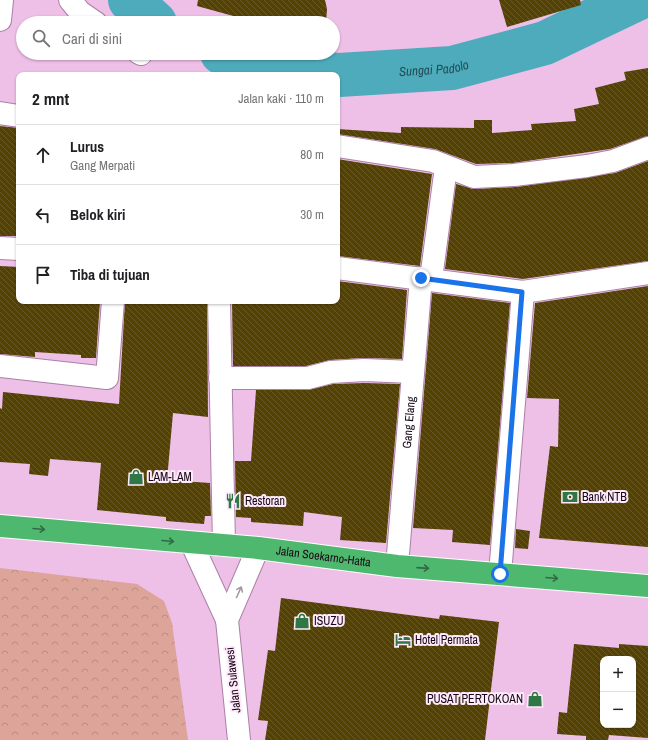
<!DOCTYPE html>
<html lang="id">
<meta charset="utf-8">
<style>
:root{--surface:#fff;--page:#f6f6f6;--text:#202124;--muted:#757577;--line:#e0e0e0}
body{margin:0;font-family:"Archivo Narrow",sans-serif;background:var(--page);color:var(--text)}
.controls{position:absolute;right:12px;bottom:12px;display:grid;overflow:hidden;border-radius:8px;box-shadow:0 1px 3px #0004}
.controls button{width:36px;height:36px;display:grid;place-items:center;padding:0;border:0;border-bottom:1px solid var(--line);background:var(--surface);color:var(--text);font:20px sans-serif}
.stop{position:absolute;width:12px;height:12px;margin:-9px;border:3px solid #1a73e8;border-radius:50%;background:#fff}
.stop.end{background:#1a73e8;border-color:#fff;box-shadow:0 1px 4px #0008}
.list{margin:0;padding:0;list-style:none}
h2{display:flex;justify-content:space-between;align-items:center;height:52px;margin:0;padding:0 16px;font-size:17px}
h2 small{font-size:13px;font-weight:400;color:var(--muted)}
.list li{display:grid;grid-template-columns:26px 1fr auto;gap:12px;align-items:center;box-sizing:border-box;height:60px;padding:0 16px;border-top:1px solid var(--line)}
.list b{display:block;font-size:15px;white-space:nowrap}
.list p{margin:0;font-size:13px;white-space:nowrap;color:var(--muted)}
.list em{font-size:13px;font-style:normal;color:var(--muted)}
.icon{flex:none;width:22px;height:22px;fill:none;stroke:currentColor;stroke-width:2;stroke-linecap:round;stroke-linejoin:round}
.map{position:relative;flex:none;width:648px;height:740px;overflow:hidden}
.search{position:absolute;background:var(--surface);box-shadow:0 1px 3px #0004;left:16px;top:16px;width:324px;height:44px;display:flex;align-items:center;gap:10px;box-sizing:border-box;padding:0 14px;border-radius:22px;color:var(--muted);font-size:15px}
.panel{position:absolute;background:var(--surface);box-shadow:0 1px 3px #0004;left:16px;top:72px;width:324px;height:232px;border-radius:8px}
.map>svg:first-child{display:block}
.park{fill:url(#park-crowns)}
.water{fill:url(#water-rules)}
.lines{fill:none;stroke-linecap:round;stroke-linejoin:round}
.river{stroke:#4dabbc;stroke-width:44}
.building{fill:url(#building-back-hatch);fill-rule:evenodd}
.minor-casing{stroke:#ac80a6;stroke-width:24}
.highway-casing{stroke:#fff;stroke-width:24}
.minor{stroke:#fff;stroke-width:22}
.highway{stroke:#4fb86f;stroke-width:22}
.oneway{stroke:#356846}
.oneway2{stroke:#a29ca1}
.route{stroke:#1a73e8;stroke-width:5}
.labels{text-anchor:middle;dominant-baseline:central;stroke-width:4;stroke-linejoin:round;paint-order:stroke}
.street-label{font-size:12px;fill:#160715;stroke:#feeafb}
.poi-label{font-size:12px;fill:#160715;stroke:#feeafb;text-anchor:start}
.water-label{font-size:13px;font-style:italic;fill:#234d55;stroke:#feeafb}
</style>
<div class="map">
<svg width="648" height="740" viewBox="0 0 648 740">
<defs>
<pattern id="park-crowns" width="20" height="18" patternUnits="userSpaceOnUse"><rect width="20" height="18" fill="#dda49a"/><path d="M2 6a3 3 0 1 1 6 0M12 15a3 3 0 1 1 6 0" fill="none" stroke="#bd8c84"/></pattern>
<pattern id="water-rules" width="6" height="5" patternUnits="userSpaceOnUse"><rect width="6" height="5" fill="#4dabbc"/><path d="M0 2.5h6" fill="none" stroke="#3f8998"/></pattern>
<pattern id="building-back-hatch" width="6" height="6" patternUnits="userSpaceOnUse"><rect width="6" height="6" fill="#544205"/><path d="M-1 5l2 2M0 0l6 6M5-1l2 2" fill="none" stroke="#685929"/></pattern>
</defs>
<rect width="100%" height="100%" fill="#eebfe7"/>
<path class="park" d="M0,568L137,584L164,601L172,623L188,740H0Z"/>
<path class="water" d="M619,0H648V13L545,43Z"/>
<g class="lines">
<g class="river">
<path d="M130,0L155,23"/>
<path id="s1" d="M222,53L255,66L339,75L452,68L545,43L635,0"/>
</g>
</g>
<path class="building" d="M198,0H325L327,9L326,23H259L197,6Z
M499,0H580L581,5L507,27Z
M648,68V136L610,149L513,163L476,164L435,149L337,134V129L401,133V127L474,128V120H492V133L532,130L531,124L576,121L574,109L599,104L595,88L626,80L624,72Z
M0,126L19,128V208L16,236H0Z
M337,159L432,174L420,266L337,256Z
M648,161V261L523,279L445,269L456,184L474,189L516,187L615,173Z
M0,266L19,267V301H100L96,358H81V355L35,352V357L0,354Z
M337,281L407,290L402,359L363,358L330,360L306,366H233L232,301H337Z
M648,286V547L539,538L550,446L558,447L559,399L527,398L535,303Z
M432,293L510,303L490,545L452,542L453,530L413,528Z
M125,301H207L208,417L173,413L167,480L210,483L211,516H205L204,524L166,521V517L97,510L101,463L50,459L48,476L29,474L30,464L0,462V408L2,409L3,392L119,404Z
M364,383L400,384L386,543L340,540L342,517L304,512L303,526L251,522V518L236,517L235,461H251L256,390H308L333,384Z
M516,529L530,531L528,549L515,548Z
M281,598L439,619L440,615L499,622L485,740H265L268,721L258,720L268,650L275,651Z
M574,644L619,648V644L648,646V738L609,735L608,740H586V736L557,734L559,712L567,713ZM603,659H633V725H603Z"/>
<g class="lines">
<defs>
<g id="minor">
<path d="M70,0L80,12L96,23"/>
<path d="M0,20L2,0"/>
<path d="M139,53L141,54"/>
<path d="M0,113L19,116"/>
<path d="M337,146L433,161L474,177L514,175L587,166L613,161L648,148"/>
<path d="M0,248L19,249"/>
<path d="M337,268L523,292L648,273"/>
<path d="M431,279L446,167"/>
<path d="M219,301L224,545"/>
<path d="M0,366L107,378L113,301"/>
<path d="M220,378H308L331,372L364,370L413,372"/>
<path d="M192,544L227,620"/>
<path id="s2" d="M397,566L421,278"/>
<path d="M500,574L523,292"/>
<path d="M239,740L227,620L258,548"/>
</g>
<g id="highway">
<path id="s3" d="M0,526L258,548L397,566L648,586"/>
</g>
</defs>
<use href="#minor" class="minor-casing"/>
<use href="#highway" class="highway-casing"/>
<use href="#minor" class="minor"/>
<use href="#highway" class="highway"/>
</g>
<defs><path id="oneway-shaft" d="M-6 0H5M1.5-3L5.5 0L1.5 3" fill="none" stroke-width="1.6" stroke-linecap="round" stroke-linejoin="round"/></defs>
<g class="oneway">
<use href="#oneway-shaft" transform="translate(39 529) rotate(5)"/>
<use href="#oneway-shaft" transform="translate(168 541) rotate(5)"/>
<use href="#oneway-shaft" transform="translate(423 568) rotate(4)"/>
<use href="#oneway-shaft" transform="translate(552 578) rotate(5)"/>
</g>
<use class="oneway2" href="#oneway-shaft" transform="translate(239 592) rotate(-66)"/>
<g class="lines">
<path class="route" d="M421,278L522,292L500,574"/>
</g>
<defs>
<symbol id="shop-bare" viewBox="-9 -9 18 18"><path d="M-5-2.5h2.3a2.7 3.5 0 0 1 5.4 0H5L5.5 6h-11ZM-1.5-2.5h3a1.5 2.3 0 0 0-3 0Z" fill="#2f7845" stroke="#feeafb" stroke-width="2.5" paint-order="stroke"/></symbol>
<symbol id="bank-bare" viewBox="-9 -9 18 18"><path d="M-6-4H6V4H-6ZM0-2.3a2.3 2.3 0 1 0 0 4.6a2.3 2.3 0 1 0 0-4.6Z" fill="#2f7845" stroke="#feeafb" stroke-width="2.5" paint-order="stroke"/></symbol>
<symbol id="restaurant-bare" viewBox="-9 -9 18 18"><path d="M-5-6h1v4h1v-4h1v4h1v-4h1v5L-1.5 .5V6h-2V.5L-5-1ZM5-6V6H3V1.5H1.5Q1.5-4 5-6Z" fill="#2f7845" stroke="#feeafb" stroke-width="2.5" paint-order="stroke"/></symbol>
<symbol id="hotel-bare" viewBox="-9 -9 18 18"><path d="M-6-4.5h1.5V1H6V5H4.5V3h-9V5H-6ZM-4 0a1.8 1.8 0 1 1 3.6 0ZM.5 0V-2.5h3Q6-2.5 6 0Z" fill="#2f7845" stroke="#feeafb" stroke-width="2.5" paint-order="stroke"/></symbol>
</defs>
<g fill-rule="evenodd">
<use href="#shop-bare" x="125" y="466" width="22" height="22"/>
<use href="#bank-bare" x="559" y="486" width="22" height="22"/>
<use href="#restaurant-bare" x="222" y="490" width="22" height="22"/>
<use href="#shop-bare" x="291" y="610" width="22" height="22"/>
<use href="#hotel-bare" x="392" y="629" width="22" height="22"/>
<use href="#shop-bare" x="524" y="688" width="22" height="22"/>
</g>
<g class="labels">
<g class="street-label">
<text stroke="none"><textPath href="#s2" startOffset="144">Gang Elang</textPath></text>
<text stroke="none"><textPath href="#s3" startOffset="325">Jalan Soekarno-Hatta</textPath></text>
<text transform="translate(233 680) rotate(-96)">Jalan Sulawesi</text>
</g>
<g class="poi-label">
<text x="148" y="477">LAM-LAM</text>
<text x="582" y="497">Bank NTB</text>
<text x="245" y="501">Restoran</text>
<text x="314" y="621">ISUZU</text>
<text x="415" y="640">Hotel Permata</text>
<text x="523" y="699" text-anchor="end">PUSAT PERTOKOAN</text>
</g>
<g class="water-label">
<text stroke="none"><textPath href="#s1" startOffset="215">Sungai Padolo</textPath></text>
</g>
</g>
</svg>
<div class="controls">
<button>+</button>
<button>−</button>
</div>
<div class="stop" style="left:500px;top:574px"></div>
<div class="stop end" style="left:421px;top:278px"></div>
<div class="search"><svg class="icon" aria-label="search" viewBox="0 0 24 24"><circle cx="10" cy="10" r="6"/><path d="M15 15l6 6"/></svg>Cari di sini</div>
<section class="panel">
<h2>2 mnt<small>Jalan kaki · 110 m</small></h2>
<ul class="list">
<li><svg class="icon" aria-label="ahead" viewBox="0 0 24 24"><path d="M12 20V5M6 11l6-6 6 6"/></svg><div><b>Lurus</b><p>Gang Merpati</p></div><em>80 m</em></li>
<li><svg class="icon" aria-label="left" viewBox="0 0 24 24"><path d="M17 20v-9H6M10 6l-5 5 5 5"/></svg><div><b>Belok kiri</b></div><em>30 m</em></li>
<li><svg class="icon" aria-label="arrive" viewBox="0 0 24 24"><path d="M6 21V4h12l-3 4 3 4H6"/></svg><div><b>Tiba di tujuan</b></div></li>
</ul>
</section>
</div>
